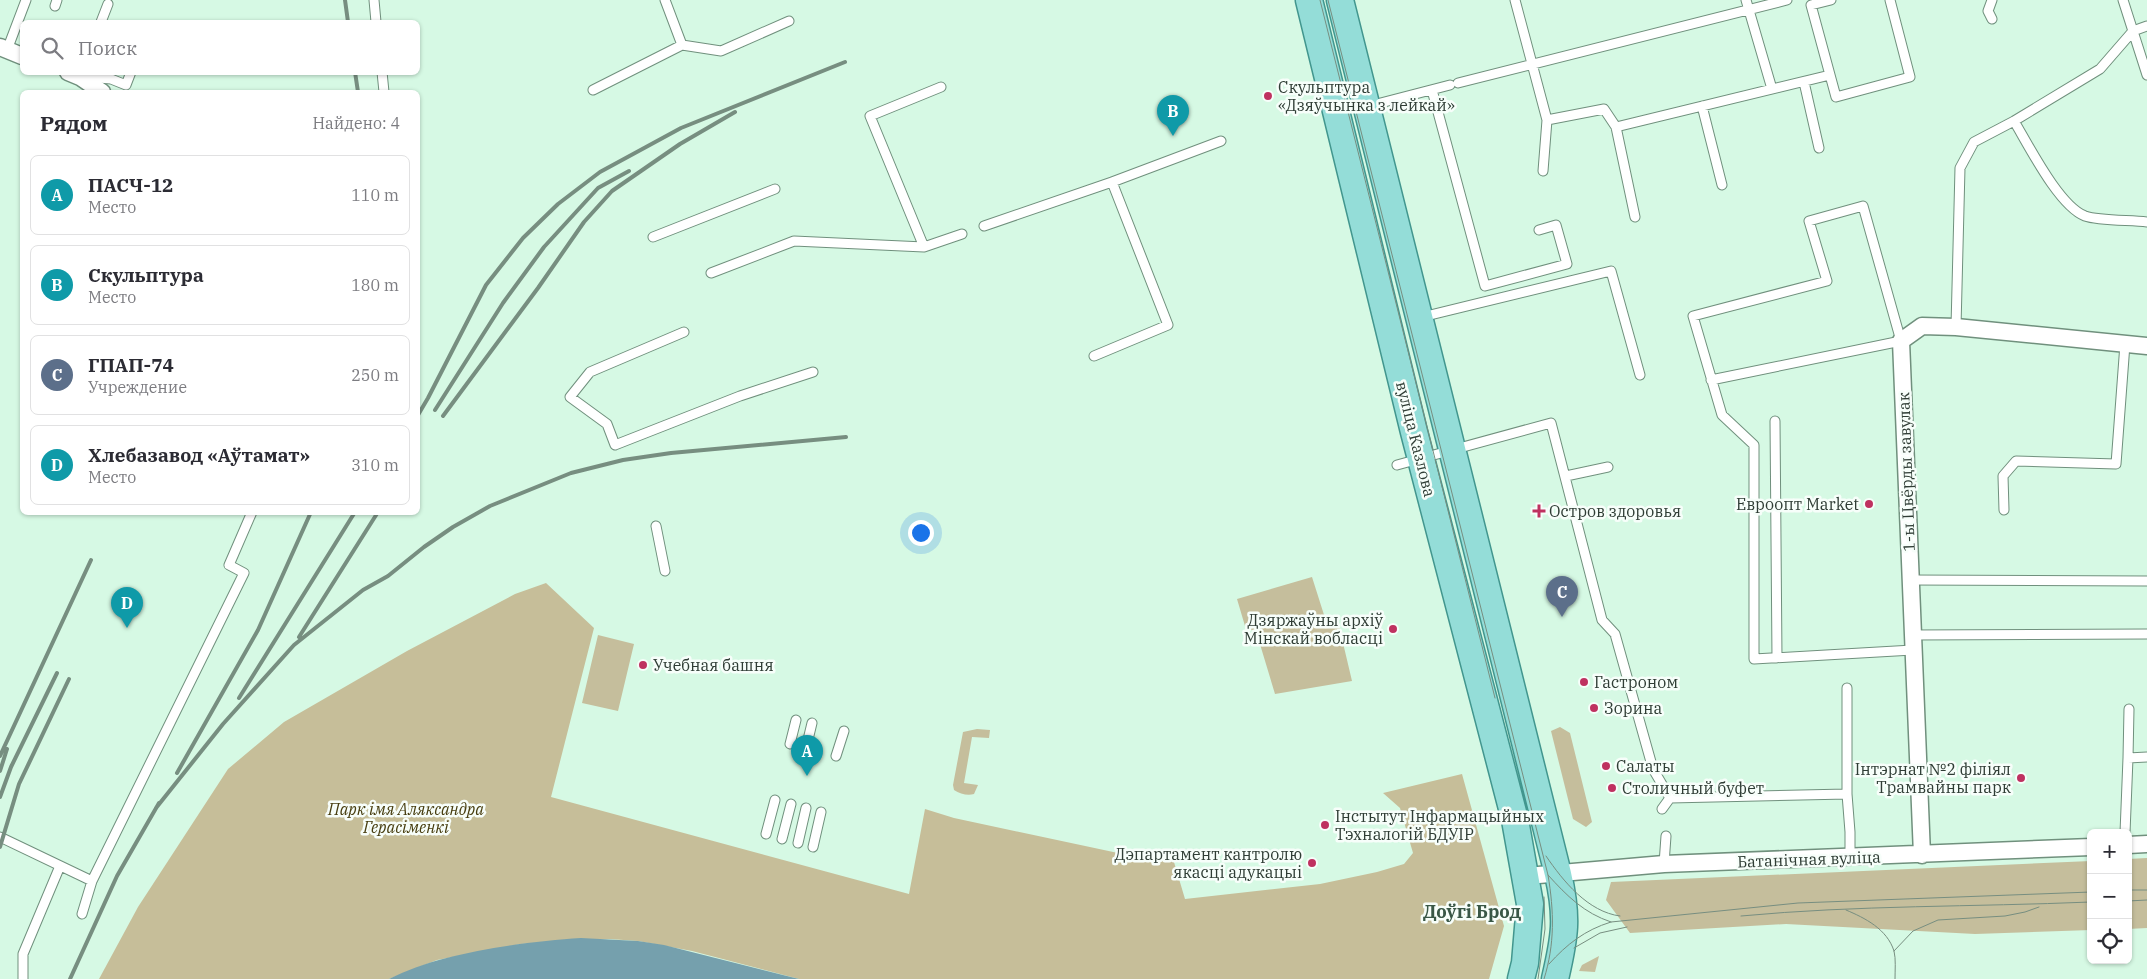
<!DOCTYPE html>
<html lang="ru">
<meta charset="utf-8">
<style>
:root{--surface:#fff;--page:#f7f7f7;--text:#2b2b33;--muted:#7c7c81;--line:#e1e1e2;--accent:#7c3aed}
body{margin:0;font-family:"IBM Plex Serif",serif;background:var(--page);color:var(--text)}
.controls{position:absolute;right:15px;bottom:15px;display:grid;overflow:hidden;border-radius:8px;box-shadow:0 1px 4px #0004}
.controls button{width:45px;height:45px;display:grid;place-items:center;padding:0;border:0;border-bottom:1px solid var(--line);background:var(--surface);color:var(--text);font:25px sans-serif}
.you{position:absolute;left:920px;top:532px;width:18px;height:18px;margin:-12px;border:4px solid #fff;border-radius:50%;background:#1a73e8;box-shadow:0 0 0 8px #1a73e833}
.badge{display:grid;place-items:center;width:32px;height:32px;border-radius:50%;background:var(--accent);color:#fff;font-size:16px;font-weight:700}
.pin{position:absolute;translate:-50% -41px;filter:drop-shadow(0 1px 2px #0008)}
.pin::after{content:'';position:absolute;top:26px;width:18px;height:15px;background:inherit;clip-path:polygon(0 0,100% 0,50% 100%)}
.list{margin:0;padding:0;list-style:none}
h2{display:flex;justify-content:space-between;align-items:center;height:65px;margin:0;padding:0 20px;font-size:21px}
h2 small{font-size:16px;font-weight:400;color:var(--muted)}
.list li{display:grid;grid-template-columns:32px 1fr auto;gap:15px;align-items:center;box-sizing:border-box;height:80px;margin:0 10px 10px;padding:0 10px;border:1px solid var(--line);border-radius:8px}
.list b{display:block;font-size:19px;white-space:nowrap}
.list p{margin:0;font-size:16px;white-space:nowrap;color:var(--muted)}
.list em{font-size:16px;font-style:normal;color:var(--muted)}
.icon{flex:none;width:28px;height:28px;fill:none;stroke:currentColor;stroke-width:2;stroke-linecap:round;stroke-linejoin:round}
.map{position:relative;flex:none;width:2147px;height:979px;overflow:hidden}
.search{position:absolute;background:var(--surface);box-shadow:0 1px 4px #0004;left:20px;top:20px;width:400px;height:55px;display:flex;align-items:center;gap:12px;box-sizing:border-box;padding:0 18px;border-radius:8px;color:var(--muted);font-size:19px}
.panel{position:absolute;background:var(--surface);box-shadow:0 1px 4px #0004;left:20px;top:90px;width:400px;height:425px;border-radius:8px}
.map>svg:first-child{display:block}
.green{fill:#c5be9c}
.forest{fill:#c6be99}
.water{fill:#75a0ad}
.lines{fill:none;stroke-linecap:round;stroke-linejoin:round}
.lane-casing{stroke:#70907d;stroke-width:11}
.street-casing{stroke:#70907d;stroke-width:19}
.primary-casing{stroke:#42968e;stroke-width:29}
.lane{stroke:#fff;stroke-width:9}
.street{stroke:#fff;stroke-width:16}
.primary{stroke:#94ddd8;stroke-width:26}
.tram{stroke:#778e80;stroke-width:1}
.rail{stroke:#778e80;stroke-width:4}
.poi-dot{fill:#bf3160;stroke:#f7fefa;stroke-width:2}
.labels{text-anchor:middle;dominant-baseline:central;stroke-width:5;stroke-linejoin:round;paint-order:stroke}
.poi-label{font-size:16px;fill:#2f3d35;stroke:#f7fefa;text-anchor:start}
.street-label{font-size:16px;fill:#2f3d35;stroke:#f7fefa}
.park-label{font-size:16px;font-style:italic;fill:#473d0f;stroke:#f7fefa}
.neighbourhood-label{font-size:18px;font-weight:bold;fill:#395746;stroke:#f7fefa}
</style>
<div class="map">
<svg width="2147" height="979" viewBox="0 0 2147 979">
<rect width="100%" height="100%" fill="#d6f9e4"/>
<path class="green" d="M1312,577L1325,618L1339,626L1352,681L1275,694L1256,631L1247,629L1245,626L1237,599Z
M598,635L634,644L618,711L582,703Z
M1560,727L1570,733L1592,822L1586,827L1573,819L1551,731Z
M977,729L990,730L989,738L972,737L964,783L978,785L974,794C968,796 960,794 954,790L953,785L963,732Z
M2147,858V928L2128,929V859Z
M2091,861V930L1975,934L1786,924L1630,933L1606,900L1611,882Z
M1599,956L1595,972L1579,971L1582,965Z"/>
<path class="forest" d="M546,583L594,628L551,797L909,894L925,809L954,818L1132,856L1171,852L1185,899L1320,884L1377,872L1404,864L1413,853L1400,808L1383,793L1462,774L1504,926L1489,979H799L692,951L638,941L609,939L521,944L485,951L437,960L389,979H99L138,907L228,769L284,722L407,651L515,594Z"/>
<path class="water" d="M581,938L638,941L664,945L799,979H389C441,952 523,942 581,938Z"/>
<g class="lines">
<defs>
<path id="lane" d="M374,0L376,22
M665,0L682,45
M1515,0L1547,120L1604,109L1616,127
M1746,0L1772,89
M1831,0L1811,5L1836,97L1910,77L1890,0
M2123,0L2147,75
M55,6L57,0
M1992,19L1988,11L1992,0
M101,22L108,4
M7,50L26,0
M382,72L384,92
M86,77L111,79L126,85L131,72
M1804,82L1819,148
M1458,83L1787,0
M941,87L870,116L924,247L962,234
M593,90L682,45L721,51L789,21
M1432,90L1485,286L1567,264L1556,225L1539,230
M1369,106L1450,85
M1702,106L1722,185
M2014,121C2029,146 2059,206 2085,216C2099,221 2131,220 2147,222
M1543,171L1547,120
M1635,217L1616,127L1830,75
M984,226L1112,182
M653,237L775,189
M711,273L794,241L924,247
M1422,317L1611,271L1640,375
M1956,327L1960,168L1974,142L2014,121L2100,69L2133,31L2147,26
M684,332L590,372L570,397L607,424L615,445L740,396L813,372
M1094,356L1168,325L1112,182L1221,141
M1711,380L1901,341L1863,206L1809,221L1827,281L1693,316L1722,415L1754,445V659L1913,650
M1775,421L1777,658
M1397,465L1551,423L1602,620L1615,634L1653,769L1670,798L1847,794
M1566,476L1608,467
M2004,510L2003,476L2016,461L2116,464L2125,344
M656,526L665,571
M1910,580L2147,581
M1912,635L2147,634
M1847,688V794L1850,832V857
M790,744L796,720
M806,748L812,723
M836,756L844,731
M2128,758L2129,709
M1662,809L1670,798
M2125,833L2128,758L2147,757
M766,834L775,800
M0,837L92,881L244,573L229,565L252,512
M782,839L791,804
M798,843L806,808
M813,847L821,812
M1664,864L1666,836
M82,914L92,881
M23,979V954L60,866"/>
<path id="street" d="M0,47L22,56
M68,72L80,77L102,92
M2128,845L2147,844
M1922,855L1901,341L1922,326L1956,327L2147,346
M1527,876L1664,864L2091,847"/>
<path id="primary" d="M1309,0L1414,432L1515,820L1530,904L1525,963L1521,979
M1340,0L1558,874C1568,918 1565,936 1555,979"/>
</defs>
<use href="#lane" class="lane-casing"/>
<use href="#street" class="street-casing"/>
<use href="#primary" class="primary-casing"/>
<use href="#lane" class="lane"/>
<use href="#street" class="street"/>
<use href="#primary" class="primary"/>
<path class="tram" d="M1320,0L1495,698
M1328,0L1548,875C1554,911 1555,944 1544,979
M1546,856C1563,881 1588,912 1620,916
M1548,875C1567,896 1584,913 1611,922
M2128,890H2147
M2128,901L2147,900
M1846,910C1865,918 1887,929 1894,951C1896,959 1895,970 1895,979
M1741,916C1857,905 1974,907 2091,902
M1574,948L1600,933L1627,927
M1894,951L1913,931L1938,920L2005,916L2025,912L2039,907
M1549,964C1567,944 1585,930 1611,922L1798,903L2091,892
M1538,979L1545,929L1544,897"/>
<path class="rail" d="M345,0L348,22
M355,72L358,92
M435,410L503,303L544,247L598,188L629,171
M418,415L428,398L486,285L523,238L558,204L600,172L681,128L845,62
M443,416L538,288L584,222L612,191L680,144L735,112
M299,637L378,512
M239,698L355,512
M0,756L91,560
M0,771L7,749
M177,773L258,630L311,512
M0,797L11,767L57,673
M156,808L223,724L294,645L363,590L388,576L424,547L453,527L490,506L571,473L623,460L671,453L846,437
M0,847L19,784L69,679
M70,979L117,876L159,803"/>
</g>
<g class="poi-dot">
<circle cx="1268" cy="96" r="5"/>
<circle cx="1869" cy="504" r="5"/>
<path d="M1536.5 503.5h5v5h5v5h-5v5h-5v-5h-5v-5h5z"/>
<circle cx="1393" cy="629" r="5"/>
<circle cx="643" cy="665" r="5"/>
<circle cx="1584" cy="682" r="5"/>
<circle cx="1594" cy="708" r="5"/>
<circle cx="1606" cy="766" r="5"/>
<circle cx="2021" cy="778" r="5"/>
<circle cx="1612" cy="788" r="5"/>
<circle cx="1325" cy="825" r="5"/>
<circle cx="1312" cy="863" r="5"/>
</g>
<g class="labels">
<g class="poi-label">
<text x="1278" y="87">Скульптура<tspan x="1278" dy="18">«Дзяўчынка з лейкай»</tspan></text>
<text x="1859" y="504" text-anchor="end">Евроопт Market</text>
<text x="1549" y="511">Остров здоровья</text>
<text x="1383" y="620" text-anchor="end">Дзяржаўны архіў<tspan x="1383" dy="18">Мінскай вобласці</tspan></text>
<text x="653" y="665">Учебная башня</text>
<text x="1594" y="682">Гастроном</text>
<text x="1604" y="708">Зорина</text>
<text x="1616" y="766">Салаты</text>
<text x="2011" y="769" text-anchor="end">Інтэрнат №2 філіял<tspan x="2011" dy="18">Трамвайны парк</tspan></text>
<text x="1622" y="788">Столичный буфет</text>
<text x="1335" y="816">Інстытут Інфармацыйных<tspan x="1335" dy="18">Тэхналогій БДУІР</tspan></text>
<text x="1302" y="854" text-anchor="end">Дэпартамент кантролю<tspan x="1302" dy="18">якасці адукацыі</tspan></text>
</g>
<g class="street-label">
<text transform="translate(1416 439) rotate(76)">вуліца Казлова</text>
<text transform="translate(1906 472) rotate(-92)">1-ы Цвёрды завулак</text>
<text transform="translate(1809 859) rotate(-2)">Батанічная вуліца</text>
</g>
<g class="park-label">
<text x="406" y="809">Парк імя Аляксандра<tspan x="406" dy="18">Герасіменкі</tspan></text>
</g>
<g class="neighbourhood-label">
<text x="1472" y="911">Доўгі Брод</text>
</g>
</g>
</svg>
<div class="controls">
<button>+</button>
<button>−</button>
<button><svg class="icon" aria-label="locate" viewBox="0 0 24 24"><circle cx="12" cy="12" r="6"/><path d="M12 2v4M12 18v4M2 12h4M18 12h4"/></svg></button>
</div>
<div class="you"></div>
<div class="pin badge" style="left:807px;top:776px;background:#0f9aa8">A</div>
<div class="pin badge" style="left:1173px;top:136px;background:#0f9aa8">B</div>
<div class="pin badge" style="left:1562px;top:617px;background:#5c6f8a">C</div>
<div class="pin badge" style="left:127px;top:628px;background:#0f9aa8">D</div>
<div class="search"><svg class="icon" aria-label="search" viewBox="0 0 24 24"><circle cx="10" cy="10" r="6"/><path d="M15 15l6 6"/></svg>Поиск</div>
<section class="panel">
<h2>Рядом<small>Найдено: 4</small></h2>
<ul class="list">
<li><span class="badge" style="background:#0f9aa8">A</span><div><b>ПАСЧ-12</b><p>Место</p></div><em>110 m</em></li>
<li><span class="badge" style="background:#0f9aa8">B</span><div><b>Скульптура</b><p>Место</p></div><em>180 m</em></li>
<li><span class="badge" style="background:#5c6f8a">C</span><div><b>ГПАП-74</b><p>Учреждение</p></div><em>250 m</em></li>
<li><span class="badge" style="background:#0f9aa8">D</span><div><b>Хлебазавод «Аўтамат»</b><p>Место</p></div><em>310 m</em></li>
</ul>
</section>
</div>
